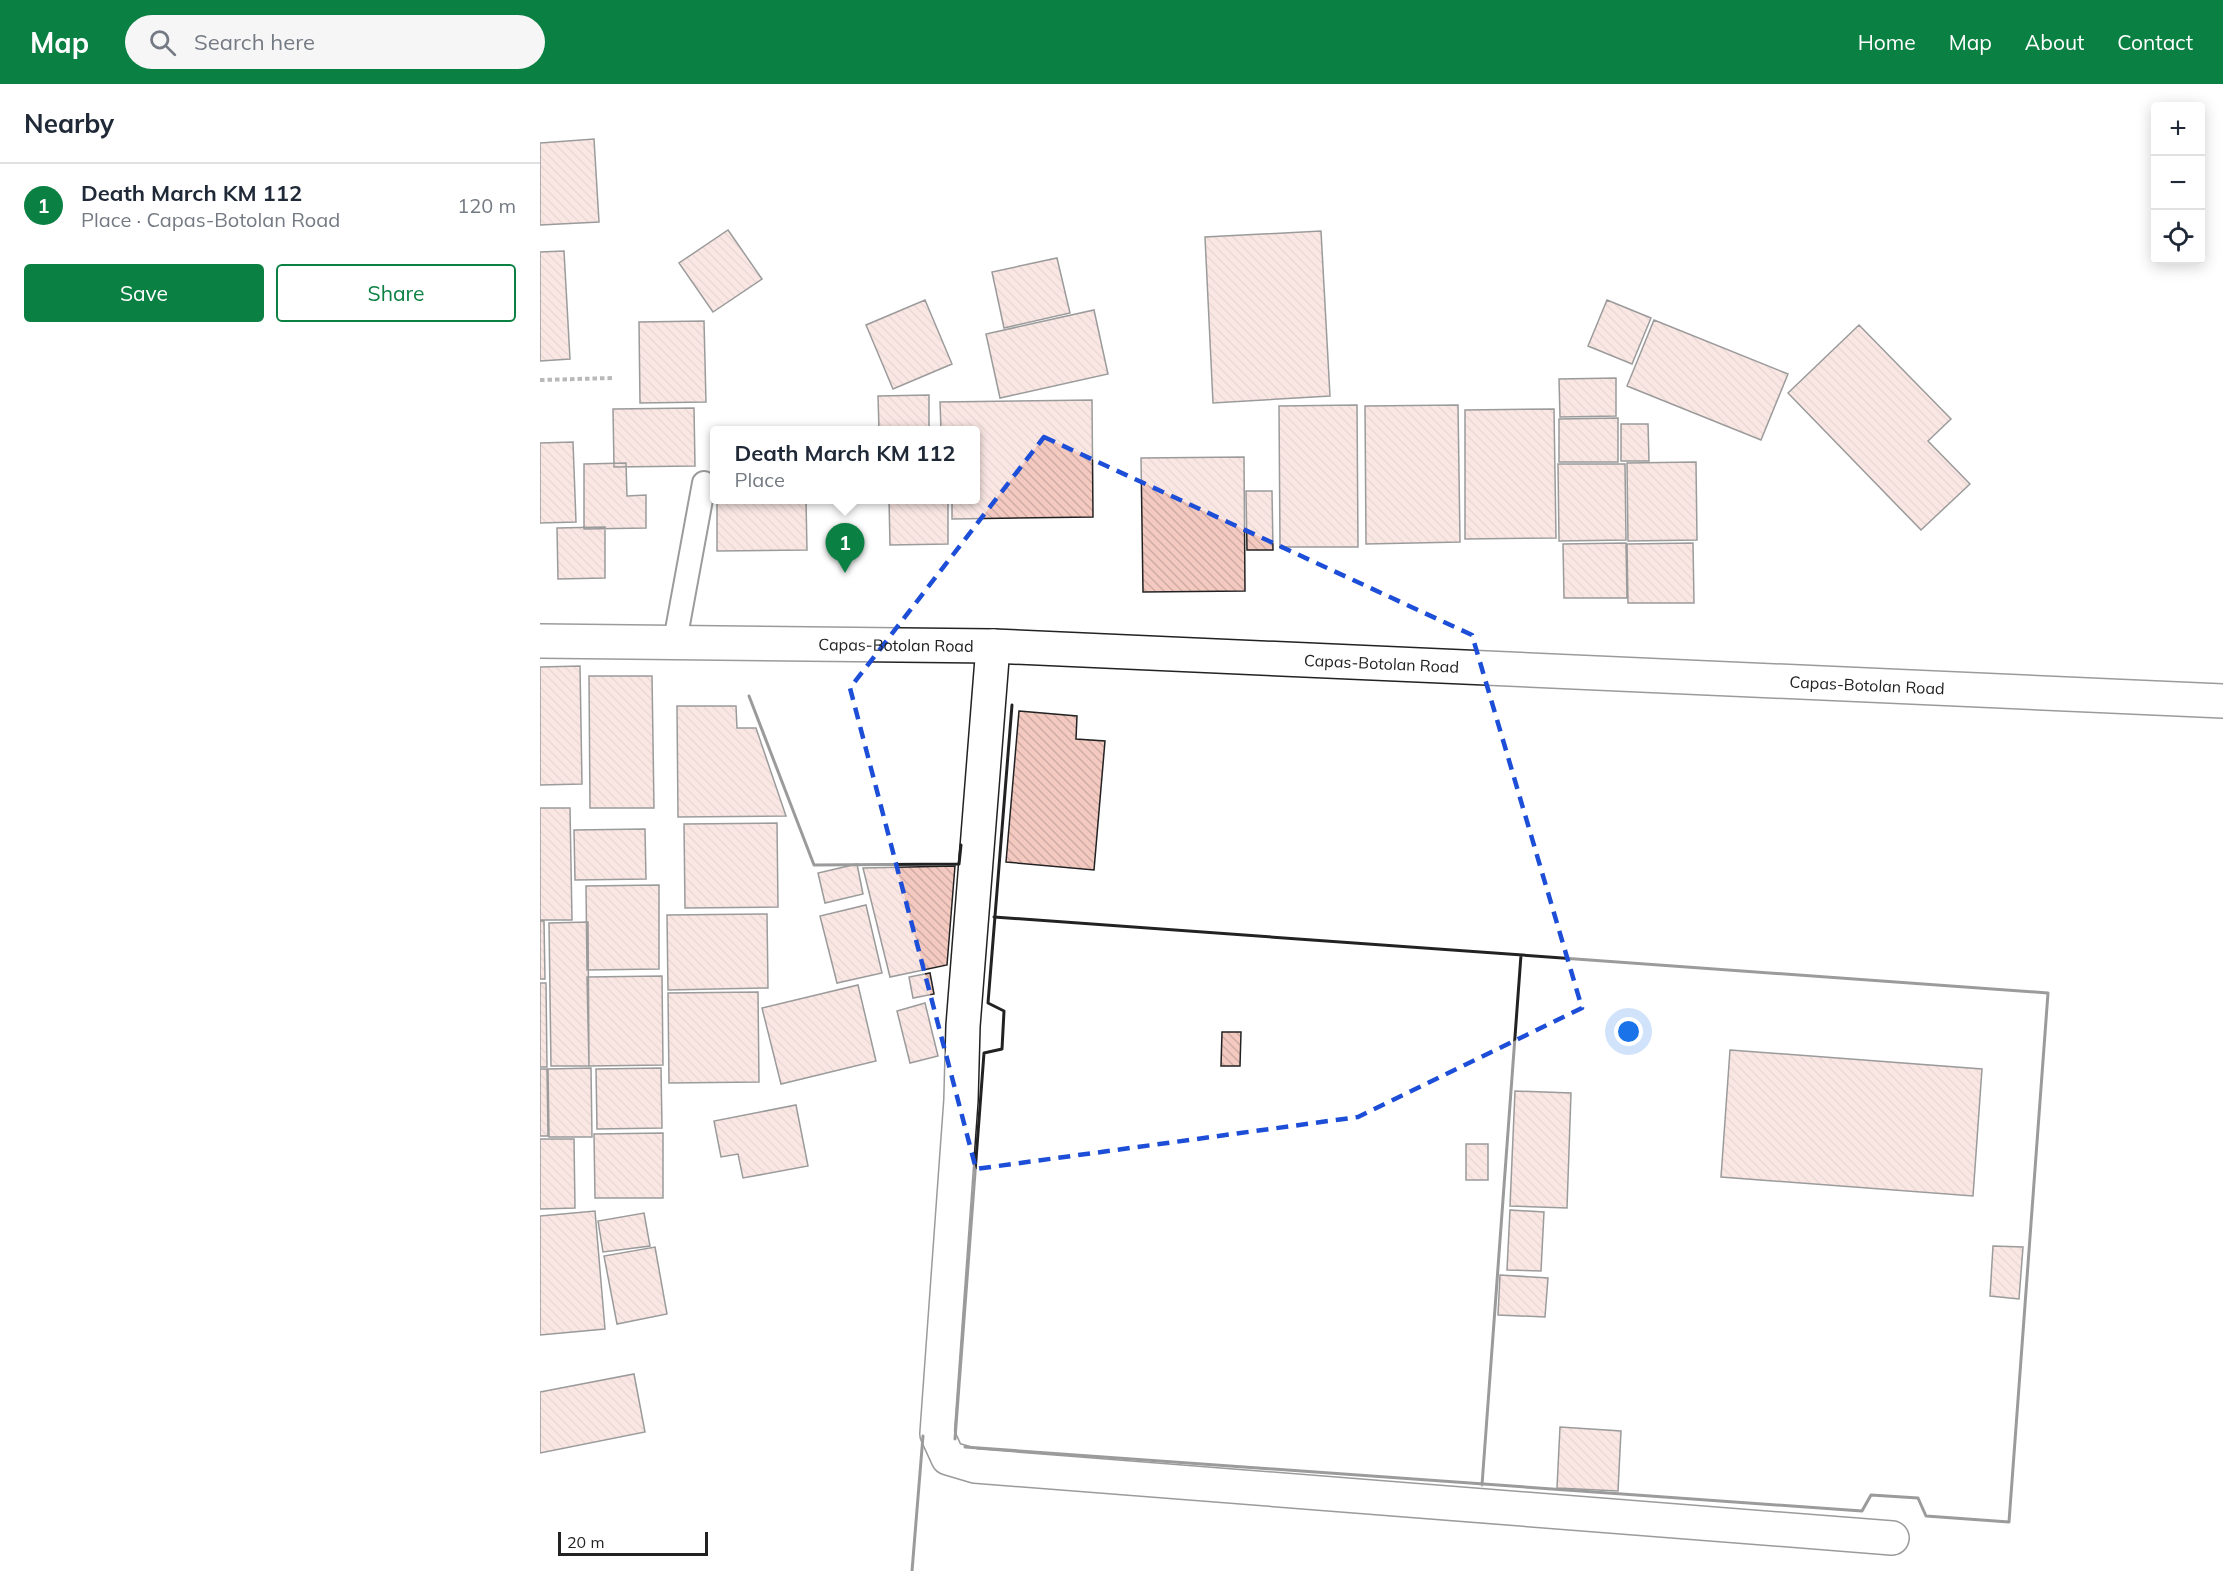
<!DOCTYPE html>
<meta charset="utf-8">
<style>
:root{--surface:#fff;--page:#f6f6f7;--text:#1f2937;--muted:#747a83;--line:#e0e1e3;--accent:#0b8043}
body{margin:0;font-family:Mulish,sans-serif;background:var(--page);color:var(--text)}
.controls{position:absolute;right:18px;top:18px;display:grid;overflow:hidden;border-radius:6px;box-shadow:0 3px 15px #0003}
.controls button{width:54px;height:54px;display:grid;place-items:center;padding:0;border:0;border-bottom:2px solid var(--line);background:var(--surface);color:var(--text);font:30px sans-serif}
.scale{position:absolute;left:18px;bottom:15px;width:150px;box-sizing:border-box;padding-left:6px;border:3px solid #222;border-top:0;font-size:16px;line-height:21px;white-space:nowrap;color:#222;-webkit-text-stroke:4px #fff;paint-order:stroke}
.you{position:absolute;left:1089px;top:948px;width:21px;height:21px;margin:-15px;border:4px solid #fff;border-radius:50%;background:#1a73e8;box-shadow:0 0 0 9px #1a73e833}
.badge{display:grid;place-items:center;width:39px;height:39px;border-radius:50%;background:var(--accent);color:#fff;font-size:20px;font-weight:700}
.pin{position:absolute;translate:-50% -50px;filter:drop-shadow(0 2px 3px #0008)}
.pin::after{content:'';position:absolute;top:32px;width:21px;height:18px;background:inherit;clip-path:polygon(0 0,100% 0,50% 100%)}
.popup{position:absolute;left:170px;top:342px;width:270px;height:78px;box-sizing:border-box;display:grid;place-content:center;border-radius:6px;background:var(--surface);filter:drop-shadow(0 2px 4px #0005);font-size:20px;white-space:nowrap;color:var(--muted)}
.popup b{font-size:22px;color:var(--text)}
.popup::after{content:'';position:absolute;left:50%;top:100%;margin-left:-12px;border:12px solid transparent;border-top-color:var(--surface)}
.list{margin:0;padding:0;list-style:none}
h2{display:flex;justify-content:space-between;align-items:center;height:78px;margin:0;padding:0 24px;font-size:26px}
h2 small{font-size:20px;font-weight:400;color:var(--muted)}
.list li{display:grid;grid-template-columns:39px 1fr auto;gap:18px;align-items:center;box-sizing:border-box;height:84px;padding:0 24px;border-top:2px solid var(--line)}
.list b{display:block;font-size:22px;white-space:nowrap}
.list p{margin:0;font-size:20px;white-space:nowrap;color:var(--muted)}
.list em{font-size:20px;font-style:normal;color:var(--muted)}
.actions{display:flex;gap:12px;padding:18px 24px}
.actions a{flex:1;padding:14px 0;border:2px solid var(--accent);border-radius:6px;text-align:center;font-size:21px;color:var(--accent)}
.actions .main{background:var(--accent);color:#fff}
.icon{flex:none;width:33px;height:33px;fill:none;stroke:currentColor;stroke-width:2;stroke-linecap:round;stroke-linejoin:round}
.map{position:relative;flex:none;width:1683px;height:1487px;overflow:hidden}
header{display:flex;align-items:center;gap:36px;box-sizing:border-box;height:84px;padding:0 30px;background:var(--accent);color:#fff}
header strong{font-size:28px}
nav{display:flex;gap:33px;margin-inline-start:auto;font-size:21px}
.search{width:420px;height:54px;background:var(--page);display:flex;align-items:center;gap:15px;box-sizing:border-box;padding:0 21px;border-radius:33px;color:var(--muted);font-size:22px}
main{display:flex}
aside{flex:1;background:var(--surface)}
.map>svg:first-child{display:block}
.building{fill:url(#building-back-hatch);stroke:#222;stroke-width:1.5}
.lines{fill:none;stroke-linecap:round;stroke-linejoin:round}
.service-casing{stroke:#222;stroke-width:26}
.minor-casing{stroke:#222;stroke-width:36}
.primary-casing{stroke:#222;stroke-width:36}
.path{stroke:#646464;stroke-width:4;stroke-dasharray:4.5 3;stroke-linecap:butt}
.service{stroke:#fff;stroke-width:22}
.minor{stroke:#fff;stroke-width:33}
.primary{stroke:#fff;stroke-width:33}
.wall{stroke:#222;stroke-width:3}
.marked{fill:none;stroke:#1d4ed8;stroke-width:4.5;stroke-dasharray:12 8;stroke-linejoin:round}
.labels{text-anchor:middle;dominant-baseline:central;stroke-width:4.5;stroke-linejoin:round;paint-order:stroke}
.street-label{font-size:16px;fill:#222;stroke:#fff}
</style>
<header>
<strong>Map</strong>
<div class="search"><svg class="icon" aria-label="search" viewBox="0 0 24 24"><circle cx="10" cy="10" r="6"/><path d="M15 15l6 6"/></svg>Search here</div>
<nav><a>Home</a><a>Map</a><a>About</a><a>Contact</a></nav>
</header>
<main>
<aside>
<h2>Nearby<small></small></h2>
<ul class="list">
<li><span class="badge">1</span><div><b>Death March KM 112</b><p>Place · Capas-Botolan Road</p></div><em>120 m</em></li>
</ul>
<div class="actions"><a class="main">Save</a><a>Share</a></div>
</aside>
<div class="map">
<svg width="1683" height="1487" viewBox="0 0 1683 1487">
<defs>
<pattern id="building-back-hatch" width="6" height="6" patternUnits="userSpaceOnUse" patternTransform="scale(1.5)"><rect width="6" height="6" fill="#f3c9c0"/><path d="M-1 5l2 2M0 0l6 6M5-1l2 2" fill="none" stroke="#d0aca5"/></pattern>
</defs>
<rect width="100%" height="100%" fill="#fff"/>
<path class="building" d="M54,55L59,138L0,141V59Z
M188,146L222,195L173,228L139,179Z
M781,147L790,312L673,319L665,153Z
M24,167L30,275L0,277V168Z
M517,174L530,229L464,244L452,188Z
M385,216L412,280L353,305L326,241Z
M1067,216L1111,234L1092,280L1048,262Z
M554,226L568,290L460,314L446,250Z
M1114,236L1248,290L1221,356L1087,302Z
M164,237L166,318L100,319L99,238Z
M1319,241L1411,335L1388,357L1430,400L1381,446L1248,309Z
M1076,294V332L1020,333L1019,295Z
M389,311V346H339L338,312Z
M552,316L553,433L412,435V416H436V346H401L400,318Z
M817,321L818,463H740L739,322Z
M918,321L920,458L826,460L825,322Z
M154,324L155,382L74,383L73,325Z
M1014,325L1016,454L925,455V326Z
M1078,334V378H1019V335Z
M1081,340H1108L1109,377H1081Z
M33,358L36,438L0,439V359Z
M704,373L705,507L603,508L601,374Z
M1156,378L1157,456L1088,457L1087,379Z
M86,379L87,412L106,411V444L44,445V380Z
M1018,380H1085L1086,456L1019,457Z
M706,407H732L733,466H707Z
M177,416H266L267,466L177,467Z
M349,416H408V460L350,461Z
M65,443V494L18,495L17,444Z
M1086,459L1087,514H1024L1023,460Z
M1153,459L1154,519H1088L1087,460Z
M40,582L42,700L0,701V583Z
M49,592H112L114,724H50Z
M137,622H196L197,644H216L246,732L138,733Z
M479,627L537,632L536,655L565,657L554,786L466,778Z
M0,724H30L32,836H0Z
M237,739L238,823L145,824L144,740Z
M105,745L106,795L35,796L34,746Z
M317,780L323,810L285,819L278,789Z
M415,782L407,881L350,893L323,784Z
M119,801V885L47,886L46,802Z
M326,821L342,889L297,899L280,832Z
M227,830L228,904L128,906L127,831Z
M0,837H4L5,895H0Z
M48,838L49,982H11L9,839Z
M390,889L394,910L373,914L369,893Z
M122,892L123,981L49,982L47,893Z
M0,899H6L7,983H0Z
M318,901L336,977L241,1000L222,924Z
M218,908L219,998L129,999L128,909Z
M385,919L398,972L370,979L357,927Z
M682,948H701L700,982H681Z
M1190,966L1442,985L1433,1112L1181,1093Z
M51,984L52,1053H9L8,985Z
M121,984L122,1044L57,1045L56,985Z
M0,985H7L8,1052H0Z
M975,1007L1031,1009L1027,1124L970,1122Z
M256,1021L268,1082L203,1094L198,1070L181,1073L174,1037Z
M123,1049V1114H55L54,1050Z
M0,1055H34L35,1124L0,1125Z
M926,1060H948V1096H926Z
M970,1126L1004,1128L1001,1187L967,1186Z
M55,1127L65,1245L0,1251V1132Z
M104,1129L110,1162L63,1168L58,1137Z
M1453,1162L1483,1163L1479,1215L1450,1212Z
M115,1163L127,1230L77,1240L64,1172Z
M960,1191L1008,1194L1005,1233L958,1231Z
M94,1290L105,1348L0,1369V1308Z
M1020,1343L1081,1347L1078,1407L1017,1404Z"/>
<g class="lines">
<defs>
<path id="service" d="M135,557L164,399"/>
<path id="minor" d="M453,562L423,942L421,1016L397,1350L408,1374L435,1382L1352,1454"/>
<g id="primary">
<path id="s1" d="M0,557L453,562L1683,617"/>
</g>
</defs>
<use href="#service" class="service-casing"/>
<use href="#minor" class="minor-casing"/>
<use href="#primary" class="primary-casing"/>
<path class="path" d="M0,296L73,294"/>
<use href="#service" class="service"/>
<use href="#minor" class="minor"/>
<use href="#primary" class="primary"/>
<path class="wall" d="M209,612L274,781L419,780L421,761
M415,1355L444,969L462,965L464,927L448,919L472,621
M425,1363L1322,1427L1331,1411L1378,1414L1386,1432L1469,1438L1508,909L454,833
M942,1401L981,871
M372,1487L383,1352"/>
</g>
<path d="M0 0H1683V1487H0ZM504,353L932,551L1042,924L818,1033L436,1085L310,604Z" fill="#fff" fill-opacity=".55" fill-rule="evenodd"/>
<path class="marked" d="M504,353L932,551L1042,924L818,1033L436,1085L310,604Z"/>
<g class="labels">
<g class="street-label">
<text stroke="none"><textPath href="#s1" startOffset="356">Capas-Botolan Road</textPath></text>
<text stroke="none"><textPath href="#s1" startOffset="842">Capas-Botolan Road</textPath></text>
<text stroke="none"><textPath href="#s1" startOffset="1328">Capas-Botolan Road</textPath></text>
</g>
</g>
</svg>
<div class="controls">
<button>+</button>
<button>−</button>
<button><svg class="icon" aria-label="locate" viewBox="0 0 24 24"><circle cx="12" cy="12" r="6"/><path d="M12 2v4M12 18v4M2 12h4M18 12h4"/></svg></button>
</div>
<div class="scale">20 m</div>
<div class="you"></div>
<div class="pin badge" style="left:305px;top:489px">1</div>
<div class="popup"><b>Death March KM 112</b>Place</div>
</div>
</main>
